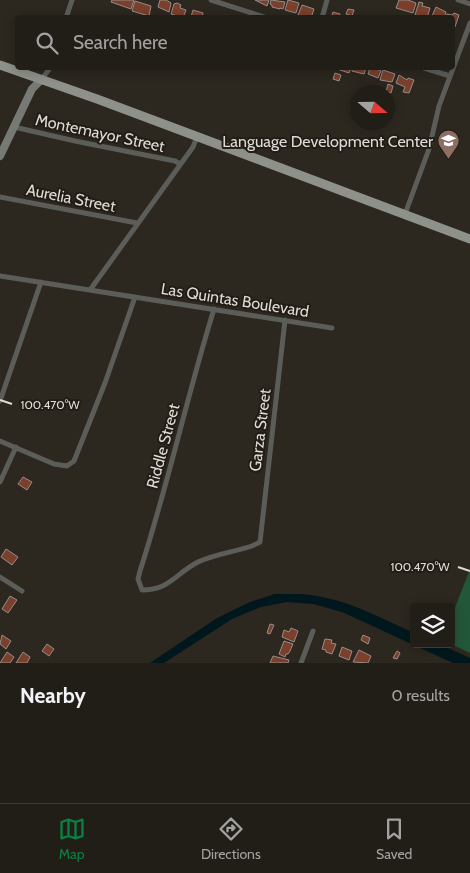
<!DOCTYPE html>
<meta charset="utf-8">
<style>
:root{--surface:#211d17;--page:#292620;--text:#f1f3f6;--muted:#a2a2a1;--line:#3e3b36;--accent:#0b8043}
body{margin:0;font-family:Cabin,sans-serif;background:var(--page);color:var(--text)}
.controls{position:absolute;right:15px;bottom:15px;display:grid;overflow:hidden;border-radius:5px;box-shadow:0 2px 12px #0003}
.controls button{width:45px;height:45px;display:grid;place-items:center;padding:0;border:0;border-bottom:1px solid var(--line);background:var(--surface);color:var(--text);font:25px sans-serif}
.compass{position:absolute;left:350px;top:85px;width:45px;height:45px;border-radius:50%;background:var(--surface);box-shadow:0 2px 12px #0003;rotate:110deg}
.list{margin:0;padding:0;list-style:none}
h2{display:flex;justify-content:space-between;align-items:center;height:65px;margin:0;padding:0 20px;font-size:21px}
h2 small{font-size:16px;font-weight:400;color:var(--muted)}
.icon{flex:none;width:28px;height:28px;fill:none;stroke:currentColor;stroke-width:2;stroke-linecap:round;stroke-linejoin:round}
.map{position:relative;flex:none;width:470px;height:663px;overflow:hidden}
.search{position:absolute;background:var(--surface);box-shadow:0 2px 12px #0003;left:15px;right:15px;top:15px;height:55px;display:flex;align-items:center;gap:12px;box-sizing:border-box;padding:0 18px;border-radius:5px;color:var(--muted);font-size:19px}
.sheet{height:140px;background:var(--surface)}
nav{display:flex;justify-content:space-around;align-items:center;box-sizing:border-box;height:70px;border-top:1px solid var(--line);background:var(--surface);font-size:14px;color:var(--muted)}
nav a{display:grid;justify-items:center;gap:2px}
nav .on{color:var(--accent)}
.map>svg:first-child{display:block}
.green{fill:#235739}
.water{fill:#00181d}
.building{fill:#7a402c;stroke:#988c89}
.lines{fill:none;stroke-linecap:round;stroke-linejoin:round}
.street{stroke:#5b5d59;stroke-width:5}
.secondary{stroke:#777a74;stroke-width:8}
.primary{stroke:#8d9189;stroke-width:9}
.ticks{fill:none;stroke:#dfdbd6;stroke-width:2}
.labels{text-anchor:middle;dominant-baseline:central;stroke-width:4;stroke-linejoin:round;paint-order:stroke}
.street-label{font-size:16px;fill:#dfdbd6;stroke:#221d16}
.poi-label{font-size:16px;fill:#dfdbd6;stroke:#221d16;text-anchor:end}
.ticks-label{font-size:12px;text-anchor:middle;fill:#dfdbd6;stroke:#221d16;stroke-width:4;stroke-linejoin:round;paint-order:stroke}
</style>
<div class="map">
<svg width="470" height="663" viewBox="0 0 470 663">
<rect width="100%" height="100%" fill="#2c271f"/>
<path class="green" d="M470,569V653L451,644V618Z"/>
<path class="water" d="M275,594C291,594 307,593 322,597C354,603 385,620 414,633V644H439L470,658V663H453L342,612L313,604L287,602L261,607L232,619L164,663H150L217,618L250,602Z"/>
<path class="building" d="M112,0H134L131,9L111,2Z
M160,0H166L171,3L169,12L158,7Z
M255,0H269L267,6Z
M271,0L285,2L283,9L280,8V9L272,7V5L270,4Z
M288,0L299,3L296,13L285,10Z
M399,0H408L416,3L413,13L396,8Z
M135,1L151,6L149,16L132,11Z
M419,2L423,3L422,6L430,8L427,18L415,15Z
M177,3L181,5L180,8L186,10L183,18L171,14L174,4Z
M302,5L314,9L311,18L298,15Z
M436,7L446,12L444,18L432,16Z
M348,9L354,10L352,16L346,14Z
M193,10L203,13L202,18L191,17Z
M333,12L340,14L339,18H331Z
M454,13L459,15L455,27L452,26V18H446L447,14L452,15Z
M338,68H351L349,73L337,69Z
M353,68H366L364,74L352,71Z
M370,68H375L381,71L378,78L368,74Z
M383,70L395,74L392,82L380,80Z
M335,73L341,75L339,81L333,79Z
M399,75L407,80L408,78L414,80L409,93L403,92L405,87L396,83Z
M388,84L393,86L391,93L386,92Z
M23,477L32,482L27,490L18,484Z
M6,549L18,557L12,565L1,557Z
M10,596L17,600L8,613L2,609Z
M270,624L274,625L270,634L267,633Z
M291,628L298,631L294,642L282,637L284,630L289,632Z
M2,635L11,641L6,649L0,644Z
M363,635L370,638L368,644L361,640Z
M325,639L332,640L331,643L336,644L332,654L326,652V650L322,649Z
M284,641L293,644L290,651L288,654H286L285,657L279,654Z
M47,644L54,649L49,656L42,651Z
M342,647L352,651L349,660L339,656Z
M359,650L371,656L368,663L353,662Z
M397,651L400,653L397,659L393,658Z
M7,652L14,657L10,663H0Z
M23,652L30,657L27,663H16Z
M273,656L289,660L288,663H270Z"/>
<g class="lines">
<path class="street" d="M211,0L267,18
M458,0L470,4
M66,18L72,0
M322,18L327,0
M424,68L450,76
M42,79L50,68
M14,127L75,141L175,161L180,164
M0,197L137,223
M405,214L429,149L439,106L470,23
M0,276L332,328
M90,290L193,147L197,137
M214,309C187,396 168,485 140,571L138,579L142,590C170,590 176,573 198,562C215,554 234,552 252,546L260,542L285,320
M0,401L41,282
M0,441L54,464L67,466L74,461L105,383L135,297
M0,482L16,447
M0,577L22,591
M301,663L313,631"/>
<path class="secondary" d="M0,156L32,89L42,79"/>
<path class="primary" d="M0,65L97,99L470,239"/>
</g>
<path class="ticks" d="M0,400L12,404M458,567L470,571"/>
<defs>
<symbol id="school-pin" viewBox="-11 -11 22 30"><path d="M0 17L-7.5 6A9.5 9.5 0 1 1 7.5 6Z" fill="#8d6e63" stroke="#221d16"/><path d="M0-5L7-2L0 1L-7-2ZM-4 1L0 2.5L4 1V4Q0 6-4 4Z" fill="#fff"/></symbol>
</defs>
<g fill-rule="evenodd">
<use href="#school-pin" x="436" y="128" width="25" height="34"/>
</g>
<g class="labels">
<g class="street-label">
<text transform="translate(100 133) rotate(12)">Montemayor Street</text>
<text transform="translate(71 198) rotate(11)">Aurelia Street</text>
<text transform="translate(235 300) rotate(9)">Las Quintas Boulevard</text>
<text transform="translate(260 430) rotate(-83)">Garza Street</text>
<text transform="translate(163 446) rotate(-75)">Riddle Street</text>
</g>
<g class="poi-label">
<text x="433" y="141">Language Development Center</text>
</g>
</g>
<g class="ticks-label">
<text x="50" y="409">100.470°W</text>
<text x="420" y="571">100.470°W</text>
</g>
</svg>
<div class="controls">
<button><svg class="icon" aria-label="layers" viewBox="0 0 24 24"><path d="M12 4l9 5-9 5-9-5zM3 14l9 5 9-5"/></svg></button>
</div>
<svg class="compass" viewBox="-18 -18 36 36"><path d="M0-13l5 13h-10z" fill="#e53935"/><path d="M0 13l5-13h-10z" fill="#a2a2a1"/></svg>
<div class="search"><svg class="icon" aria-label="search" viewBox="0 0 24 24"><circle cx="10" cy="10" r="6"/><path d="M15 15l6 6"/></svg>Search here</div>
</div>
<section class="sheet">
<h2>Nearby<small>0 results</small></h2>
<ul class="list">
</ul>
</section>
<nav>
<a class="on"><svg class="icon" aria-label="map" viewBox="0 0 24 24"><path d="M3 6l6-2 6 2 6-2v14l-6 2-6-2-6 2zM9 4v14M15 6v14"/></svg>Map</a>
<a><svg class="icon" aria-label="directions" viewBox="0 0 24 24"><path d="M12 3l9 9-9 9-9-9zM9 14v-3h6M13 9l2 2-2 2"/></svg>Directions</a>
<a><svg class="icon" aria-label="saved" viewBox="0 0 24 24"><path d="M7 4h10v16l-5-4-5 4z"/></svg>Saved</a>
</nav>
